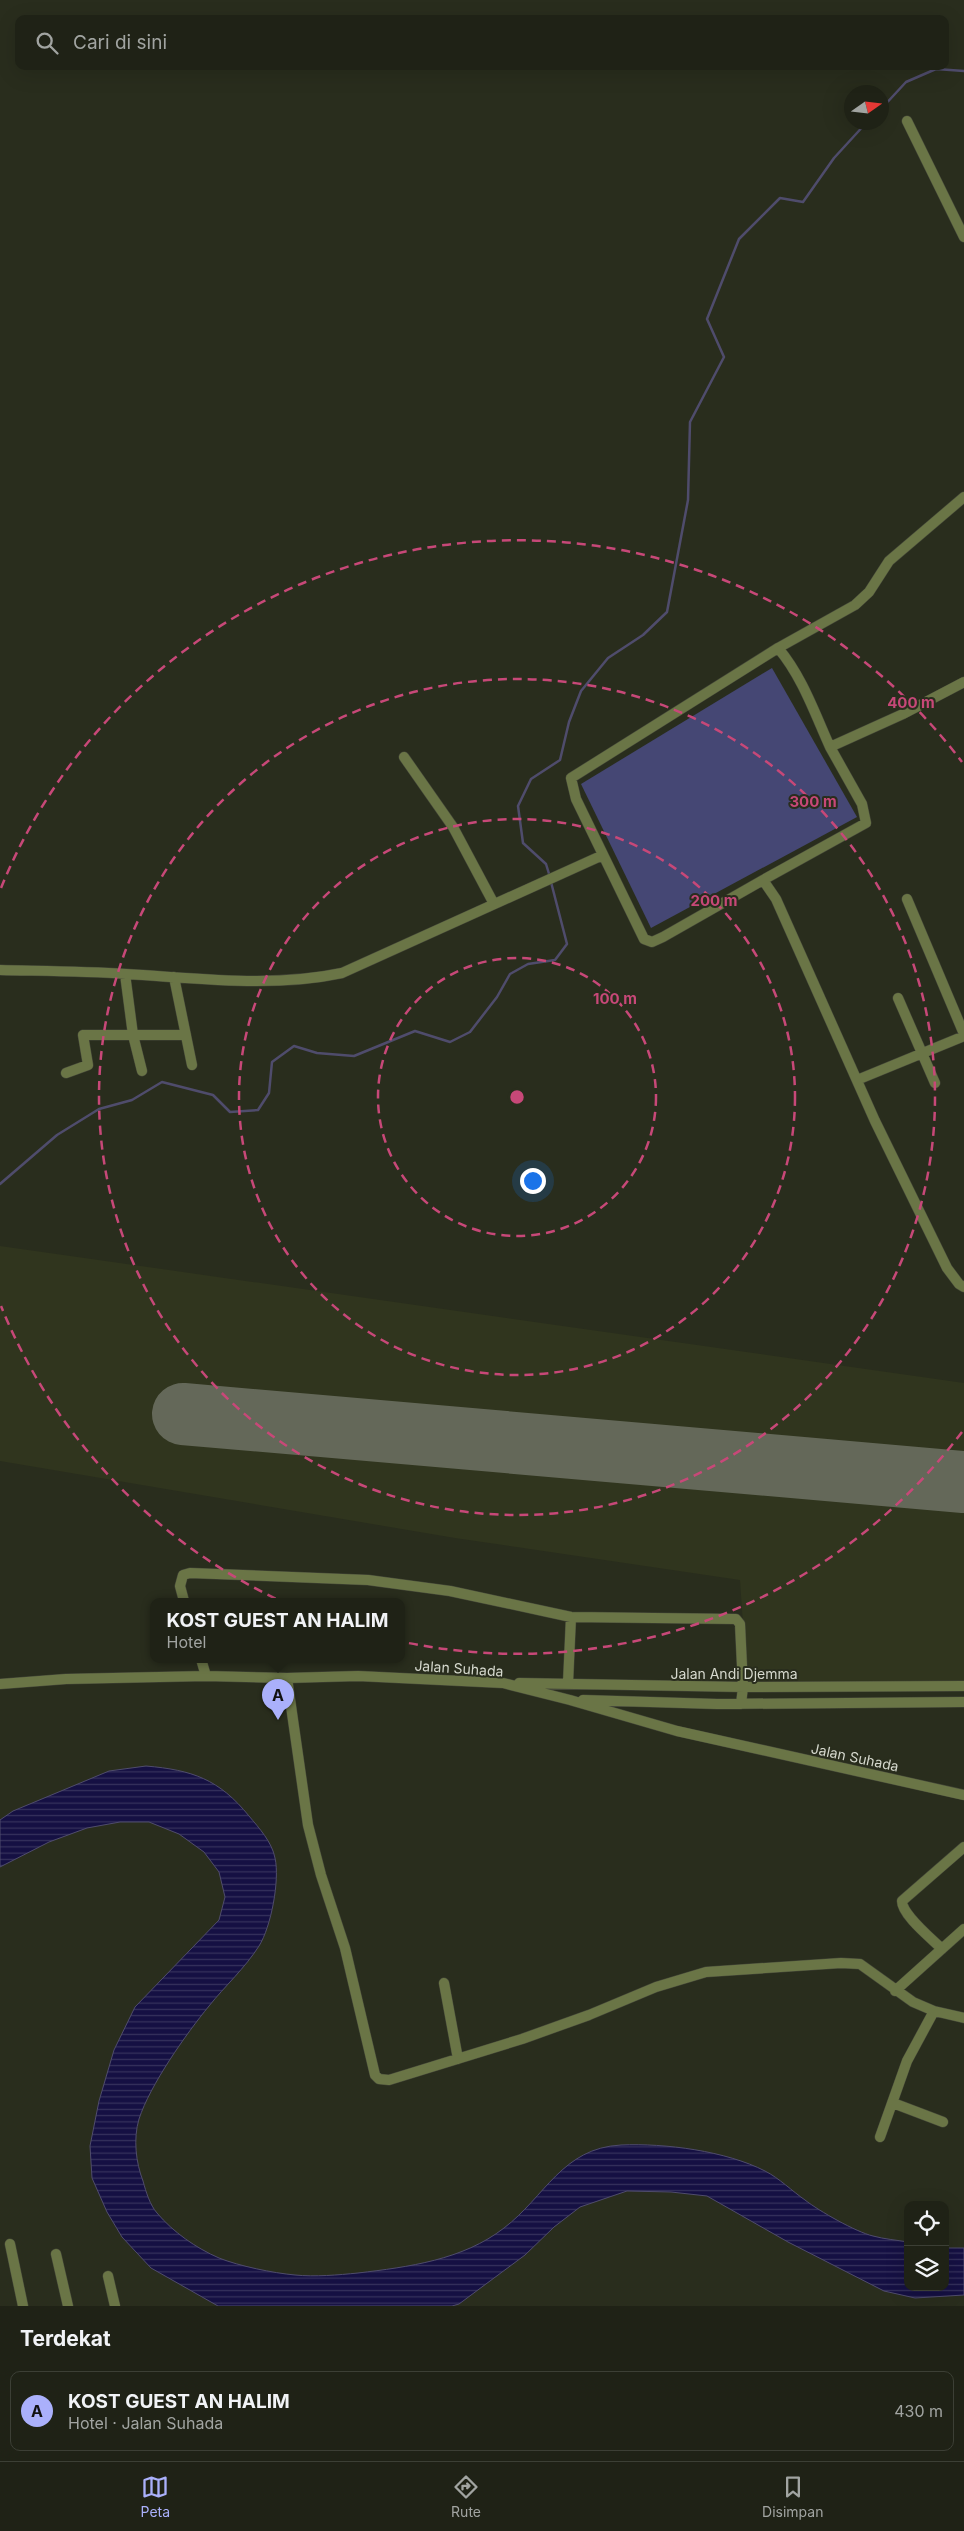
<!DOCTYPE html>
<html lang="id">
<meta charset="utf-8">
<style>
:root{--surface:#1f2216;--page:#272a1f;--text:#f1f3f6;--muted:#a1a4a1;--line:#3c3f35;--accent:#aab0fb}
body{margin:0;font-family:Inter,sans-serif;background:var(--page);color:var(--text)}
.controls{position:absolute;right:15px;bottom:15px;display:grid;overflow:hidden;border-radius:10px;box-shadow:0 5px 20px #0002}
.controls button{width:45px;height:45px;display:grid;place-items:center;padding:0;border:0;border-bottom:1px solid var(--line);background:var(--surface);color:var(--text);font:25px sans-serif}
.compass{position:absolute;left:844px;top:85px;width:45px;height:45px;border-radius:50%;background:var(--surface);box-shadow:0 5px 20px #0002;rotate:76deg}
.you{position:absolute;left:532px;top:1180px;width:18px;height:18px;margin:-12px;border:4px solid #fff;border-radius:50%;background:#1a73e8;box-shadow:0 0 0 8px #1a73e833}
.badge{display:grid;place-items:center;width:32px;height:32px;border-radius:50%;background:var(--accent);color:#111;font-size:16px;font-weight:700}
.pin{position:absolute;translate:-50% -41px;filter:drop-shadow(0 1px 2px #0008)}
.pin::after{content:'';position:absolute;top:26px;width:18px;height:15px;background:inherit;clip-path:polygon(0 0,100% 0,50% 100%)}
.popup{position:absolute;left:150px;top:1598px;width:255px;height:65px;box-sizing:border-box;display:grid;place-content:center;border-radius:10px;background:var(--surface);filter:drop-shadow(0 1px 4px #0005);font-size:16px;white-space:nowrap;color:var(--muted)}
.popup b{font-size:19px;color:var(--text)}
.popup::after{content:'';position:absolute;left:50%;top:100%;margin-left:-10px;border:10px solid transparent;border-top-color:var(--surface)}
.list{margin:0;padding:0;list-style:none}
h2{display:flex;justify-content:space-between;align-items:center;height:65px;margin:0;padding:0 20px;font-size:21px}
h2 small{font-size:16px;font-weight:400;color:var(--muted)}
.list li{display:grid;grid-template-columns:32px 1fr auto;gap:15px;align-items:center;box-sizing:border-box;height:80px;margin:0 10px 10px;padding:0 10px;border:1px solid var(--line);border-radius:10px}
.list b{display:block;font-size:19px;white-space:nowrap}
.list p{margin:0;font-size:16px;white-space:nowrap;color:var(--muted)}
.list em{font-size:16px;font-style:normal;color:var(--muted)}
.icon{flex:none;width:28px;height:28px;fill:none;stroke:currentColor;stroke-width:2;stroke-linecap:round;stroke-linejoin:round}
.map{position:relative;flex:none;width:964px;height:2306px;overflow:hidden}
.search{position:absolute;background:var(--surface);box-shadow:0 5px 20px #0002;left:15px;right:15px;top:15px;height:55px;display:flex;align-items:center;gap:12px;box-sizing:border-box;padding:0 18px;border-radius:10px;color:var(--muted);font-size:19px}
.sheet{height:155px;background:var(--surface)}
nav{display:flex;justify-content:space-around;align-items:center;box-sizing:border-box;height:70px;border-top:1px solid var(--line);background:var(--surface);font-size:14px;color:var(--muted)}
nav a{display:grid;justify-items:center;gap:2px}
nav .on{color:var(--accent)}
.map>svg:first-child{display:block}
.built{fill:#30351e}
.green{fill:#454774}
.water{fill:url(#water-rules);stroke:#4f4c6c}
.lines{fill:none;stroke-linecap:round;stroke-linejoin:round}
.stream{stroke:#4f4c6c;stroke-width:2.5}
.runway{stroke:#646859;stroke-width:62}
.street-casing{stroke:#454839;stroke-width:11}
.street{stroke:#6a7546;stroke-width:10}
.ring{fill:none;stroke:#c74878;stroke-width:2.5;stroke-dasharray:9 6}
.labels{text-anchor:middle;dominant-baseline:central;stroke-width:4;stroke-linejoin:round;paint-order:stroke}
.street-label{font-size:14px;fill:#d5d8cd;stroke:#292d1d}
.centre{fill:#c74878;stroke:#292d1d;stroke-width:2.5}
.ring-label{font-size:15px;text-anchor:middle;font-weight:bold;fill:#c74878;stroke:#292d1d;stroke-width:4;stroke-linejoin:round;paint-order:stroke}
</style>
<div class="map">
<svg width="964" height="2306" viewBox="0 0 964 2306">
<defs>
<pattern id="water-rules" width="6" height="5" patternUnits="userSpaceOnUse" patternTransform="scale(1.25)"><rect width="6" height="5" fill="#151043"/><path d="M0 2.5h6" fill="none" stroke="#36325d"/></pattern>
</defs>
<rect width="100%" height="100%" fill="#292d1d"/>
<path class="built" d="M0,1246L964,1383V1682L747,1683L740,1580L455,1538L0,1461Z"/>
<path class="green" d="M772,668L857,817L651,928L581,784Z"/>
<path class="water" d="M146,1766C192,1770 219,1779 249,1816C259,1828 272,1842 275,1858C280,1880 271,1927 259,1946C245,1968 225,1986 209,2006C186,2034 150,2085 139,2119C133,2139 136,2163 143,2181C146,2192 150,2205 157,2213C173,2232 196,2248 219,2258C239,2266 273,2273 295,2275C315,2277 338,2275 358,2273C408,2267 463,2260 504,2228C545,2197 562,2148 621,2145C665,2143 726,2151 765,2171C779,2178 792,2191 805,2200C819,2211 856,2232 873,2236C884,2239 896,2240 908,2242V2287H945V2248H964V2295L915,2298L884,2291L788,2242L707,2196L671,2192L627,2191L580,2207L554,2227L525,2255L459,2304L452,2306H218L151,2268L122,2237L107,2212L92,2178L90,2146L99,2101L114,2050L135,2007L219,1920L225,1897L219,1872L204,1852L179,1834L149,1822H120L87,1828L49,1842L0,1867V1820L13,1811L109,1771Z"/>
<g class="lines">
<path class="stream" d="M882,108L906,82L936,69L964,71
M550,877L546,864L523,843L518,806L531,779L560,760L569,722L581,691L608,658L643,635L667,612L688,500L690,422L724,357L707,319L739,239L780,198L803,202L834,158L867,122
M0,1184L57,1135L99,1109L132,1100L162,1082L213,1095L230,1112L258,1110L269,1093L272,1062L294,1046L317,1053L354,1056L415,1031L450,1042L470,1032L497,997L510,974L528,964L555,960L567,944L551,882"/>
<path class="runway" d="M183,1414L964,1482"/>
<defs>
<path id="street" d="M907,121L964,237
M778,648L855,605L869,592L889,561L964,497
M964,682L903,714L830,747L862,804L866,823L763,880L776,899L875,1121L947,1268L959,1284L964,1287
M404,757L453,827L494,904
M763,880L663,937L652,942L644,939L576,799L571,778L778,648C802,676 815,714 830,747
M907,899L964,1034
M0,970C42,971 84,971 126,974C197,978 272,988 342,973L603,855
M125,974L133,1035L142,1071
M174,977L192,1065
M898,998L935,1083
M66,1073L88,1065L83,1035H186
M857,1080L964,1036
M184,1601L180,1586L183,1575L190,1573L368,1580L450,1591L571,1617L736,1619L740,1624L743,1687L741,1704
M201,1659L206,1676
M287,1678L308,1825L321,1875L345,1948L375,2075L379,2079L389,2080L522,2039L589,2015L656,1987L706,1972L841,1963L860,1964L913,2002L934,2011L964,2018
M519,1683L743,1687L964,1686
M568,1683L571,1617
M0,1684L66,1679L206,1676L287,1678L358,1676L503,1683L570,1700L677,1731L964,1795
M583,1700L717,1704L964,1702
M942,1949C931,1938 902,1915 902,1901L964,1847
M444,1983L458,2059
M895,1991L964,1929
M893,2103L943,2122
M880,2137L907,2061L934,2011
M10,2244L23,2306
M56,2254L68,2306
M108,2276L115,2306"/>
</defs>
<use href="#street" class="street-casing"/>
<use href="#street" class="street"/>
</g>
<g class="ring">
<circle cx="517" cy="1097" r="139"/>
<circle cx="517" cy="1097" r="278"/>
<circle cx="517" cy="1097" r="418"/>
<path d="M962 1432A557 557 0 0 1 1 1306M1 888A557 557 0 0 1 962 762"/>
</g>
<g class="labels">
<g class="street-label">
<text transform="translate(459 1668) rotate(4)">Jalan Suhada</text>
<text x="734" y="1673">Jalan Andi Djemma</text>
<text transform="translate(855 1757) rotate(12)">Jalan Suhada</text>
</g>
</g>
<circle cx="517" cy="1097" r="8" class="centre"/>
<g class="ring-label">
<text x="911" y="708">400 m</text>
<text x="813" y="807">300 m</text>
<text x="714" y="906">200 m</text>
<text x="615" y="1004">100 m</text>
</g>
</svg>
<div class="controls">
<button><svg class="icon" aria-label="locate" viewBox="0 0 24 24"><circle cx="12" cy="12" r="6"/><path d="M12 2v4M12 18v4M2 12h4M18 12h4"/></svg></button>
<button><svg class="icon" aria-label="layers" viewBox="0 0 24 24"><path d="M12 4l9 5-9 5-9-5zM3 14l9 5 9-5"/></svg></button>
</div>
<svg class="compass" viewBox="-18 -18 36 36"><path d="M0-13l5 13h-10z" fill="#e53935"/><path d="M0 13l5-13h-10z" fill="#a1a4a1"/></svg>
<div class="you"></div>
<div class="pin badge" style="left:278px;top:1720px">A</div>
<div class="popup"><b>KOST GUEST AN HALIM</b>Hotel</div>
<div class="search"><svg class="icon" aria-label="search" viewBox="0 0 24 24"><circle cx="10" cy="10" r="6"/><path d="M15 15l6 6"/></svg>Cari di sini</div>
</div>
<section class="sheet">
<h2>Terdekat<small></small></h2>
<ul class="list">
<li><span class="badge">A</span><div><b>KOST GUEST AN HALIM</b><p>Hotel · Jalan Suhada</p></div><em>430 m</em></li>
</ul>
</section>
<nav>
<a class="on"><svg class="icon" aria-label="map" viewBox="0 0 24 24"><path d="M3 6l6-2 6 2 6-2v14l-6 2-6-2-6 2zM9 4v14M15 6v14"/></svg>Peta</a>
<a><svg class="icon" aria-label="directions" viewBox="0 0 24 24"><path d="M12 3l9 9-9 9-9-9zM9 14v-3h6M13 9l2 2-2 2"/></svg>Rute</a>
<a><svg class="icon" aria-label="saved" viewBox="0 0 24 24"><path d="M7 4h10v16l-5-4-5 4z"/></svg>Disimpan</a>
</nav>
